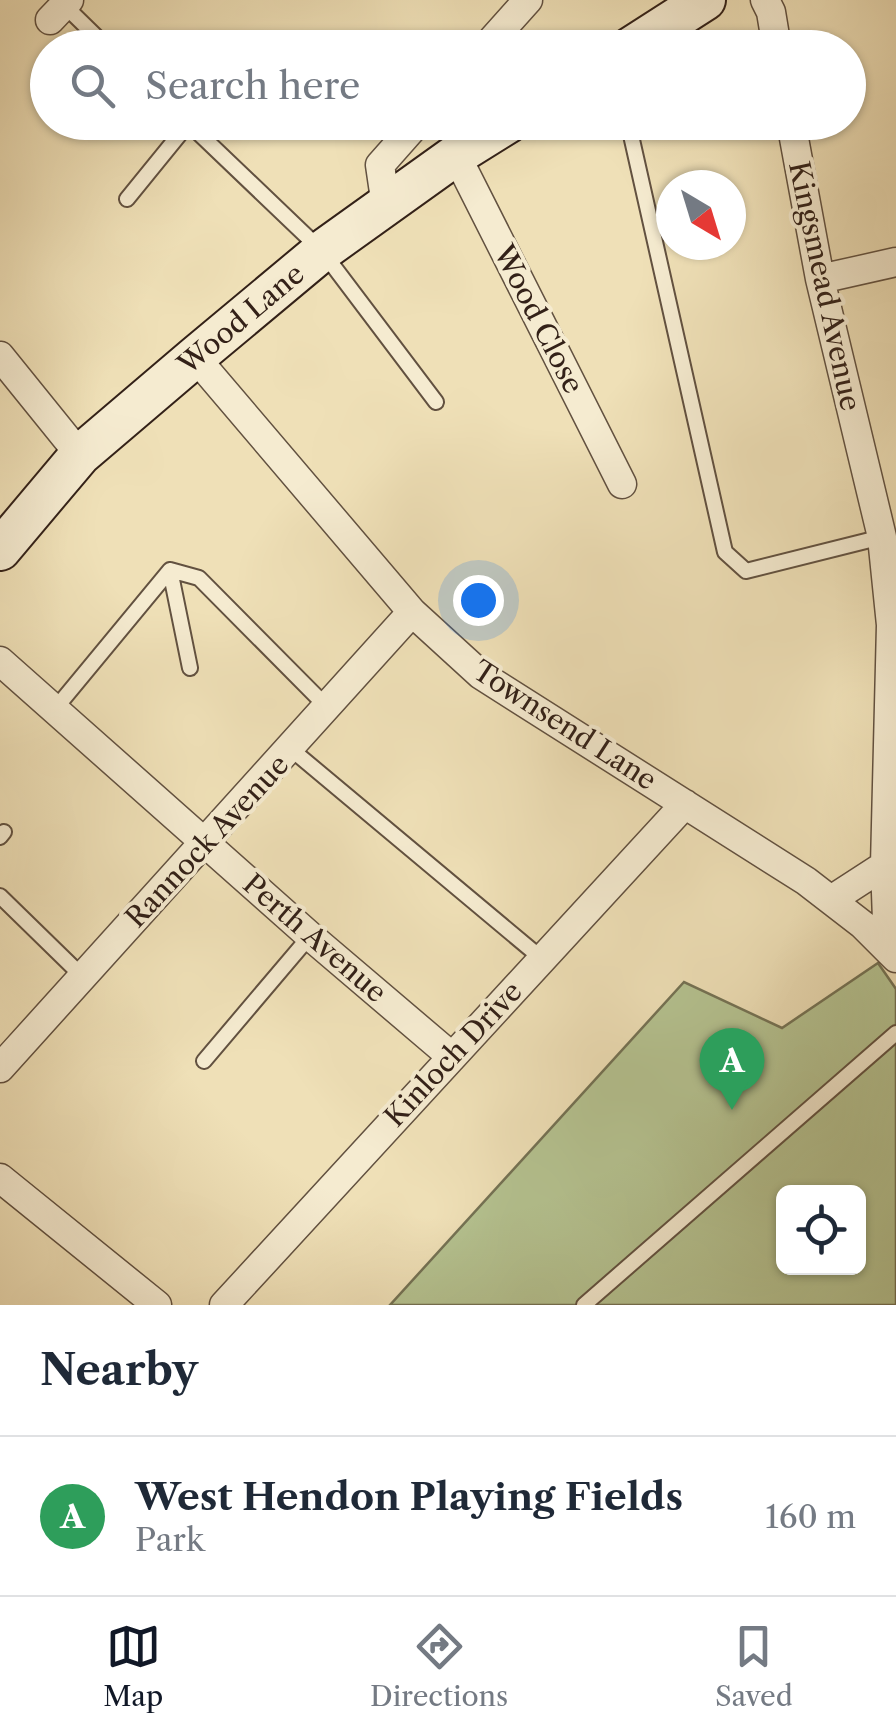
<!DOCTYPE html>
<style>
:root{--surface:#fff;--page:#f2f2f3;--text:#1f2937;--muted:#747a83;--line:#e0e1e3;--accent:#111827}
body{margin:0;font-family:"Libre Caslon Text",serif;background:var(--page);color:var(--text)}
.controls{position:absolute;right:30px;bottom:30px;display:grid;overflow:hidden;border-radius:15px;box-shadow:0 2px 8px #0004}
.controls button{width:90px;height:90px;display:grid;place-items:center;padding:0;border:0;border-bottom:2px solid var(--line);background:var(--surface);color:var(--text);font:50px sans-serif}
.compass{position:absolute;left:656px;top:170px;width:90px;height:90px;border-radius:50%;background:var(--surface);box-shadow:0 2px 8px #0004;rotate:142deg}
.you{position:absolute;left:478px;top:600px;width:35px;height:35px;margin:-25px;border:8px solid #fff;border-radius:50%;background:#1a73e8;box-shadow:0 0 0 15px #1a73e833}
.badge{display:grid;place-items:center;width:65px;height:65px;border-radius:50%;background:var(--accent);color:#fff;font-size:32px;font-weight:700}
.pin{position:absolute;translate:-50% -82px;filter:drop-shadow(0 2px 5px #0008)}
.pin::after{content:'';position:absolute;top:52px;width:35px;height:30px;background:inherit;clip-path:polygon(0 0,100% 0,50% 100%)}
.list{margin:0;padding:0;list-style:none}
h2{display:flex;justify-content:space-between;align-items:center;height:130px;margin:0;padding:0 40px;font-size:42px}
h2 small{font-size:32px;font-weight:400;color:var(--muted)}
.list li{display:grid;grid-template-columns:65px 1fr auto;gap:30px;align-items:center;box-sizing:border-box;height:160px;padding:0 40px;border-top:2px solid var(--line)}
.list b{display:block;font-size:38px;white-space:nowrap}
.list p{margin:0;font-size:32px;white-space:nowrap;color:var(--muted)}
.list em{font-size:32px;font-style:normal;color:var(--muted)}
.icon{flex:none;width:55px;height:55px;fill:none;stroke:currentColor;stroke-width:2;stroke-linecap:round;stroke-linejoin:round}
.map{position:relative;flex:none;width:896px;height:1305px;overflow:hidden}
.search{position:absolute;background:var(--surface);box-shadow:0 2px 8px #0004;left:30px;right:30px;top:30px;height:110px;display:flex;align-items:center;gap:25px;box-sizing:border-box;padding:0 35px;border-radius:55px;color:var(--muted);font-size:38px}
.sheet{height:290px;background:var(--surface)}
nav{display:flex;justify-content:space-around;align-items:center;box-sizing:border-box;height:140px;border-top:2px solid var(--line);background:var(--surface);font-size:28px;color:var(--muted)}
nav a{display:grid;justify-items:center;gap:5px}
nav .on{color:var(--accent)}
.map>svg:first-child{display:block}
.green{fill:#b5c391;stroke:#747254;stroke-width:2.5;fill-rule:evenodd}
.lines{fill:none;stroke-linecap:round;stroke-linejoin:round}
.lane-casing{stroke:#625140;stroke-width:18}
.street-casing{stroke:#625140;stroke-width:31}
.secondary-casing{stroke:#332118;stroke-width:44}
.lane{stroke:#f5ebd0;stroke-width:14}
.street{stroke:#f5ebd0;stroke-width:28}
.secondary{stroke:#f5ebd0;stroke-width:40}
.labels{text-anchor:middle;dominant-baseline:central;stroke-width:8;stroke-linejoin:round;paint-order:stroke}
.street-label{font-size:28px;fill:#332118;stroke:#f5ebd0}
</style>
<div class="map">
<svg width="896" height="1305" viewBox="0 0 896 1305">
<rect width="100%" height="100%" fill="#efe0b7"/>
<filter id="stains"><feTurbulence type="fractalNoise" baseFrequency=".002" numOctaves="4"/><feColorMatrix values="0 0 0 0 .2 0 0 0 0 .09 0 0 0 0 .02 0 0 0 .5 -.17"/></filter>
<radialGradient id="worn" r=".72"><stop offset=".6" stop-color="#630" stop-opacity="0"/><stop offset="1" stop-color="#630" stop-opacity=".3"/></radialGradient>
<path class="green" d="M878,963L896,989V1305H390L684,982L782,1028ZM784,1192H858V1268H784Z"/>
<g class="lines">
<defs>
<path id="lane" d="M64,5L108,48
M187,122L322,251L436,402
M628,122L725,552L746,571L882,537
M127,199L188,124
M170,570L190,668
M55,709L170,570L199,578L327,707
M291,749L541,958
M0,837L4,832
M0,896L82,976
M204,1061L310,936
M584,1305L896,1033"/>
<path id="street" d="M765,0L771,12L777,48
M50,20L69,0
M485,48L528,0
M791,122L820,279L882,537L891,625L885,865L888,948
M456,155L622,484
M386,206L380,165L418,122
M820,279L896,262
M0,356L80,455
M195,357L412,612L481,675L806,881L863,925L896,958
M0,661L310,936L451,1056
M831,900L885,865
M0,1068L412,612
M0,1178L157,1305
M224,1305L685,804"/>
<g id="secondary">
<path d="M630,48L705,0"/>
<path id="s1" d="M0,550L80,455L195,357L322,251L456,155L509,122"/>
</g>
</defs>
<use href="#lane" class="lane-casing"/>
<use href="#street" class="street-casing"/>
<use href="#secondary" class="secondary-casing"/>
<use href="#lane" class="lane"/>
<use href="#street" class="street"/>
<use href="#secondary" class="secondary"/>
</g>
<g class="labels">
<g class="street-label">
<text transform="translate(825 286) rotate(78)">Kingsmead Avenue</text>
<text transform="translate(539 319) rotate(63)">Wood Close</text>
<text stroke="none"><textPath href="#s1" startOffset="335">Wood Lane</textPath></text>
<text transform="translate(565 725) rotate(33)">Townsend Lane</text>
<text transform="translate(207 841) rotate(-47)">Rannock Avenue</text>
<text transform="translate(315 938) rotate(41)">Perth Avenue</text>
<text transform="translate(453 1054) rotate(-47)">Kinloch Drive</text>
</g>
</g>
<rect width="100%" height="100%" filter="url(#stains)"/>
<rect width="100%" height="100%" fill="url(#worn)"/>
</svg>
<div class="controls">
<button><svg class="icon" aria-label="locate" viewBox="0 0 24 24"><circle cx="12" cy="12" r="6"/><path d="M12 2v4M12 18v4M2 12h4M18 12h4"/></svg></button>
</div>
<svg class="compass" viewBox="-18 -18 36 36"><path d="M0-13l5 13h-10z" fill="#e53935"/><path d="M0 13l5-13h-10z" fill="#747a83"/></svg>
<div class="you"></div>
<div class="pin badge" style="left:732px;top:1110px;background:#2e9e5b">A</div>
<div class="search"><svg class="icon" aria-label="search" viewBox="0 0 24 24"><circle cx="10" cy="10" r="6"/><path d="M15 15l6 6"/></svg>Search here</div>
</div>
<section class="sheet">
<h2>Nearby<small></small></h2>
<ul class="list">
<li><span class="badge" style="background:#2e9e5b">A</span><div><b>West Hendon Playing Fields</b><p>Park</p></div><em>160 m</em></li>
</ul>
</section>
<nav>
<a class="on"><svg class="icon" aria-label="map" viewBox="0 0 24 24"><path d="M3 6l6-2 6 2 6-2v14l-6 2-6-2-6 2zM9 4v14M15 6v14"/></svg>Map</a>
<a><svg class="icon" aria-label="directions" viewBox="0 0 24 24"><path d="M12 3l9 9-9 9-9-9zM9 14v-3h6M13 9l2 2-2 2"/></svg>Directions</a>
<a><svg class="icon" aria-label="saved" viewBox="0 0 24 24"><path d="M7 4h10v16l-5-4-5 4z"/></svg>Saved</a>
</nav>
